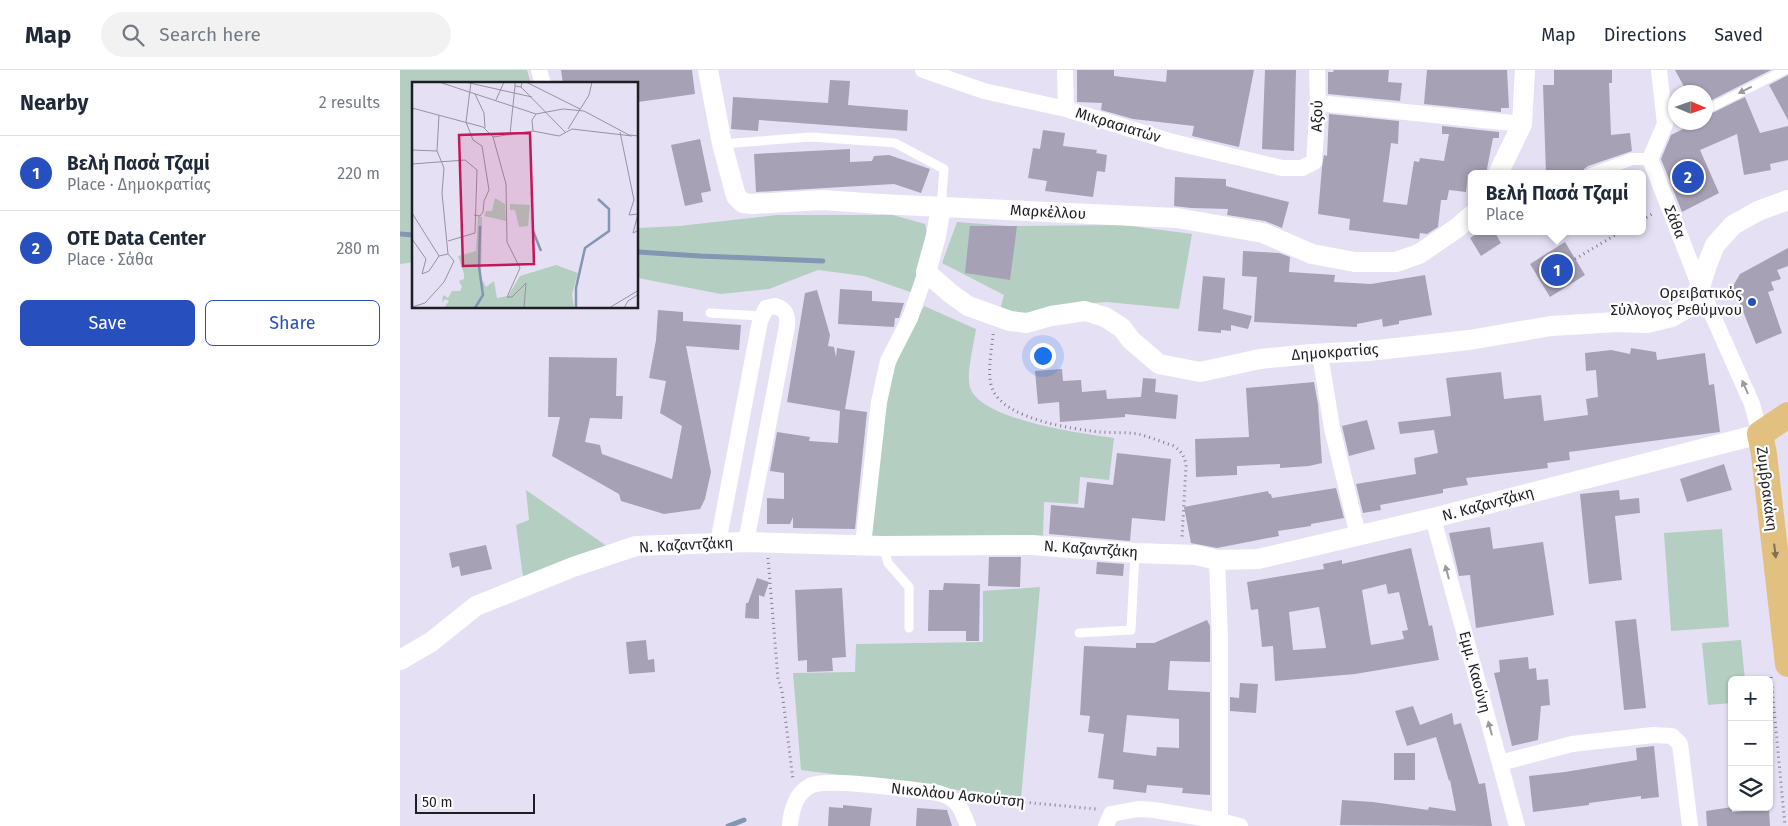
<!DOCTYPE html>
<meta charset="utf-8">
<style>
:root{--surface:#fff;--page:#f2f2f3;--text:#1f2937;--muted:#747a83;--line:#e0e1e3;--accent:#2750be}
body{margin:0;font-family:"Fira Sans",sans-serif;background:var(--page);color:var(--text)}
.controls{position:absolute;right:15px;bottom:15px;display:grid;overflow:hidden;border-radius:8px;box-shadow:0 1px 4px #0004}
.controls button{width:45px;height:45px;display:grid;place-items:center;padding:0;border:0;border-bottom:1px solid var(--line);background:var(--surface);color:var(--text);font:25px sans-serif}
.compass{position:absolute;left:1268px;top:15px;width:45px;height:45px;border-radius:50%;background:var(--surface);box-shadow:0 1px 4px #0004;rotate:92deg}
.scale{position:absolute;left:15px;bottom:12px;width:120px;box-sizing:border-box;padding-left:5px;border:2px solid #201e25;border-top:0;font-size:14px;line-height:18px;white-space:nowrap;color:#201e25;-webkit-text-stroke:4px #fff;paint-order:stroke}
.you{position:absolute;left:642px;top:285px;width:18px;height:18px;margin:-12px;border:4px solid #fff;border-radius:50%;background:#1a73e8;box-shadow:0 0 0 8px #1a73e833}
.badge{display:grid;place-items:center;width:32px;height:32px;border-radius:50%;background:var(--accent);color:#fff;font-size:16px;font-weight:700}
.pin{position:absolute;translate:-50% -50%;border:2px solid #fff;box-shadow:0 1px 5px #0006}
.popup{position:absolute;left:1068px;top:100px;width:178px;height:65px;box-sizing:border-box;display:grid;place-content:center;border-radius:8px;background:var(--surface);filter:drop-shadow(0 1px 4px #0005);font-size:16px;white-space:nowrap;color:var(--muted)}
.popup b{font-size:19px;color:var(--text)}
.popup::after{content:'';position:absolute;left:50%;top:100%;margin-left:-10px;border:10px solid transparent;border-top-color:var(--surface)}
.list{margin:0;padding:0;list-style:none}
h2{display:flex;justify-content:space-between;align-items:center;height:65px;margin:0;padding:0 20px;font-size:21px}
h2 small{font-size:16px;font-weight:400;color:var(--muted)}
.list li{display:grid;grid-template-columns:32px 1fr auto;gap:15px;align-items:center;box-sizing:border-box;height:75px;padding:0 20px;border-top:1px solid var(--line)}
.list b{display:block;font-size:19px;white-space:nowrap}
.list p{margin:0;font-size:16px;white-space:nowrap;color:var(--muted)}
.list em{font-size:16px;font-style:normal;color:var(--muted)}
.actions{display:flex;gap:10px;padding:15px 20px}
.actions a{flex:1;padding:11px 0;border:1px solid var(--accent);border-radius:8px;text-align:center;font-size:18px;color:var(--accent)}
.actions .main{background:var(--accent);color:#fff}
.icon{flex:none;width:28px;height:28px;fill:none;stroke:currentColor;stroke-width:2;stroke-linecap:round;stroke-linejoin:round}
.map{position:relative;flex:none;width:1388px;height:756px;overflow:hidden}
header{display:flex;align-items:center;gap:30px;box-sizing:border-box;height:70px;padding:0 25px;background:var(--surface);border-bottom:1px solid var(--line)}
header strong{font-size:24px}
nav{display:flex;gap:28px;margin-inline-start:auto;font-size:18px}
.search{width:350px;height:45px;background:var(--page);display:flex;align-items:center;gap:12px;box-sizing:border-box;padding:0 18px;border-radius:28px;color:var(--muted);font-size:19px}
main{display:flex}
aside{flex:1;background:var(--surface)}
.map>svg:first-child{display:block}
.green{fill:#b4cec1}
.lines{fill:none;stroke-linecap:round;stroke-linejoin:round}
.stream{stroke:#8396b2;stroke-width:5}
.building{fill:#a7a1b5;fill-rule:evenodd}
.path{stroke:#807c8a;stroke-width:3;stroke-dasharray:1 4;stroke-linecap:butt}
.service{stroke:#fff;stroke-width:9}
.pedestrian{stroke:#fff;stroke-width:12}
.minor{stroke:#fff;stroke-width:16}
.tertiary{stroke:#fff;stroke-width:20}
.primary{stroke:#e2c07f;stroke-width:26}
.oneway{fill:#9b9a9d}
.oneway2{fill:#816f52}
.poi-dot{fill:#2750be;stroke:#fff;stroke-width:2}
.labels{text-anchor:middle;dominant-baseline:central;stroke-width:4.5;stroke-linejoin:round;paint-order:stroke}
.street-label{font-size:15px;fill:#201e25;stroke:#fff}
.poi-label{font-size:15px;fill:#201e25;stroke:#fff;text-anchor:end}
.inset-river{fill:none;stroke:#8396b2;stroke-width:2.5}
.inset-road{fill:none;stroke:#9792a2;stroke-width:1}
.view{fill:#c2185b;fill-opacity:0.15;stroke:#c2185b;stroke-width:2.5}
.inset-edge{fill:none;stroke:#201e25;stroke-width:2.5}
</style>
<header>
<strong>Map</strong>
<div class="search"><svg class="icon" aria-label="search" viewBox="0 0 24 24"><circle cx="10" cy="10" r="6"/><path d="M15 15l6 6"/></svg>Search here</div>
<nav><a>Map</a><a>Directions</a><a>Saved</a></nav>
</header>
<main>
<aside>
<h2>Nearby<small>2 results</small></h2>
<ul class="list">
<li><span class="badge">1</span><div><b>Βελή Πασά Τζαμί</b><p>Place · Δημοκρατίας</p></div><em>220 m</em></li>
<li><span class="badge">2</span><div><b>OTE Data Center</b><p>Place · Σάθα</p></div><em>280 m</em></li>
</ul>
<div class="actions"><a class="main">Save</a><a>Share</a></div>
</aside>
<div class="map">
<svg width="1388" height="756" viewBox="0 0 1388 756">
<rect width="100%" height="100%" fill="#e6e0f5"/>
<path class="green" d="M0,0H127L131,14H14V192L0,194Z
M377,145H493L525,154L529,174L513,223L464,206L418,200L369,219L321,224L238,208V158L279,156Z
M557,152L609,156L723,155L792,164L779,239L707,232L654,236L631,243H599L604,225L542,193Z
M524,236L576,259C574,275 566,302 570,317C579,350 684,364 714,368L709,410L680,407L678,434L644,432L643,468L468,467L489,313L500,283Z
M126,420L211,479L123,507L116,455L129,450Z
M1322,459L1329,557L1271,561L1264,463Z
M640,517L621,728L401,700L393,603L455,602L456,574L583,572V521Z
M1341,570L1345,610H1332V633L1308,635L1302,573Z"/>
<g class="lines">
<path class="stream" d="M0,164L14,165
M238,182L300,186L423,191
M328,756L344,750"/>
</g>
<path class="building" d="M161,0H292L295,24L238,32V14H163Z
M677,0H714V6L766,12L767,0H854L839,77L792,66L794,56L733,49L701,40L702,33L677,32Z
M865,0H896L894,81L862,79Z
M934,0H989L988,12L1002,13L1000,31L928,24V2H933Z
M1027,0H1107L1109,38H1101V42L1024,34Z
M1154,0H1212V13H1209L1211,65L1230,63L1232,81L1188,96L1184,99L1183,104H1146L1143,15H1154Z
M1275,0H1371L1306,33V22H1287Z
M1388,5V50L1369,15Z
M430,10L450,11L448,35L508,40L507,61L359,50L358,61L331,59L333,27L428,33Z
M1345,27L1360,63L1388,56V90L1370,94L1371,100L1344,105L1337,64L1300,80L1319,123L1282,142L1261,89L1271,65L1297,52H1306V46Z
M929,44L999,51L998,74L991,73L983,132L1007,135L1014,91L1019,92L1020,88L1044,91L1049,64H1042V56L1099,62V68H1093L1086,104H1068L1066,122L1049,120L1047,130H1041L1038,157L1027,164L1020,163L1019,169L949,160L950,149L918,144L922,97L924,85L927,86Z
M643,60L665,63L663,76L697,80L696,83L707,85L705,102L697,101L693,127L645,121L647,111L628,108L633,78L640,79Z
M300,69L311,121L301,123L303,132L285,136L271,75Z
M450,79V92L472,91L474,86L489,85L530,99L521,123L494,114L356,122L354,84Z
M775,107L826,109V116L889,132L882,158L865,151L827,145L828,139L791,138L774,136Z
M570,156H617L610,210L565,203Z
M1081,161H1094L1101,173L1081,186L1070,168Z
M1165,172L1185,205L1150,227L1130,194Z
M1388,178V196L1377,200L1381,209L1371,212L1374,220L1368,222L1382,263L1356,274L1333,216L1340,204Z
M843,181L879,183L890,187L889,202L935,205L934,212L971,214L1025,205L1032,245L999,251V254L983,257L982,249L957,254V257L854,252L857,207L842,206Z
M803,206L825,208L823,239L852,246L848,259L831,255V261L821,260V263L798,261Z
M440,219L472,221V231L504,233L499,248H495L494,257L438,254Z
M417,220L430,265L428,276L434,277L436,287L437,278L455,281L445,339L467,342L455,459L393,458V447L390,454H367V428L384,429V403L370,401L377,362L410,367L409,371L438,373L440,341L387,332L405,223Z
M258,240L283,242V251L341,255L339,280L286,276L311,402L305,429L300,439L264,444L221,431L219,424L152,386L160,347H148L149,287L217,288L216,326H223L222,349L190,348L185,372L200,375L202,384L272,409L282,356L260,343L266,311L249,308L256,270Z
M1231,278L1256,282L1257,290L1305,283L1309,315L1314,314L1320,362L1169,382L1170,390L1147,393L1148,398L1066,408L1068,415L1043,419V423L980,435L981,440L963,443L956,414L1016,404L1014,388L1038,383L1034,360L1000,364L998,352L1051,346L1046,308L1101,302L1104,329L1141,325L1144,351L1188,345L1186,329L1198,327L1196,300L1186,301L1185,283L1211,280L1230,284Z
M662,299L663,311L681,310L682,322L706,320L707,329L741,327L743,308L756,309L755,322L778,325L776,349L725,344V347L660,352L659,332L638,334L635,301Z
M914,312L918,334L922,393L909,396L880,398V394L837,396V405L796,407L795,369L849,367L846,318Z
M967,350L975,379L949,386L942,356Z
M717,383L771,389L765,451L732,448L730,471L649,464L651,435L684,438L687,412L713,415Z
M1324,394L1332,420L1287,432L1280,409Z
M936,418L944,448L911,454V456L878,461L879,466L817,478L791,473L784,437L868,421L869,424H871L872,428Z
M1219,420L1220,430L1239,428L1240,443L1215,446L1222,510L1189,514L1180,424Z
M1090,457L1093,479L1143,472L1154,545L1076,558L1070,505L1059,506L1049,463Z
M86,475L92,499L61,506L59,496L52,498L49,483Z
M1011,478L1029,556L1032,555L1039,590L955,604L875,611L873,576L862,577L858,539L851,540L847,512L924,499L923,494L942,490V494ZM986,514L988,524L999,522L1008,560L1002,561L1004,569L971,575L962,520ZM919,537L926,578L893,580L889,542Z
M589,487H621L620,517L588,516Z
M697,492L724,494L723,506L696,504Z
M357,508L369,512L364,527L359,525V549L345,548L346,533H348Z
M544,513L580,514L579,571H566V561H528L529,520H543Z
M442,518L446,587L432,588L433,601L407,602V590L398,591L395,520Z
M1236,549L1246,638L1224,640L1215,551Z
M807,550L810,556V592L770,591L768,620L810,622V725L782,723L783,718L747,715L746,723L713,719L714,710L698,708L704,664L688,662L690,646L680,645L684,576L736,578V573H754ZM727,645L779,649V678L757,677L756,686L723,682Z
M246,570L248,590L254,589L255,602L229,604L226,572Z
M1128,587L1129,599L1136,598L1137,610L1148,609L1150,635L1141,636L1138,670L1112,676L1094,603L1100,602L1099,590Z
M840,613L858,614L856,643L830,641V627L839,628Z
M1013,636L1020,655L1052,643L1054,655L1061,653L1079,714L1085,713L1092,756L940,755L942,730L973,732L1028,740L1029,737L1056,741L1050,710L1049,711L1036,667L1007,676L995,641Z
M1254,676L1259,727L1241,729V726L1189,733V735L1133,742L1129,706L1165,702L1237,690L1236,678Z
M994,683H1015V710H994Z
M443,735L472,738L470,756H428L429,737L443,738Z
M1332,737V742L1369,739L1370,756H1307L1306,741Z
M517,738L547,740L552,756H516Z"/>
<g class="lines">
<path class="path" d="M1242,150L1254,143
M1175,189L1222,161
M593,264C592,279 586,306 593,320C605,349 672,359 700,362C712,363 725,362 738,364C750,367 762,372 774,376C782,382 785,387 786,396L782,468
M368,488L378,609L382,621L393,710
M1371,607L1385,756
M570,727L696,739"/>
<path class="service" d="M1306,40L1385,0
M322,74L411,67L495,73L544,99L541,137
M310,243L361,246
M483,476L488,493L509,517V558
M679,563L731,560L735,483"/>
<path class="pedestrian" d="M1191,104L1232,89H1250"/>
<path class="minor" d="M139,0L143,14
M523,0L584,21L666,39L769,71L882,98H902L914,92L918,33L917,0
M665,0L666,39
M1259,0L1265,54L1250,89L1300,217L1352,334L1360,364
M918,33L1122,54
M920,284L932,358L958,465
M1033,448L1117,756
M318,473L360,251L366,238L375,236C386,239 388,246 387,256L346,472
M463,475L479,332L488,291L510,248L526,202
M817,490L820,569V751
M1100,693L1172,674L1253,665L1272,666L1280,674L1290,756
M390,756C391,741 396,723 410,716C426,707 515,720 538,723C558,728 561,738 568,756
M706,756L711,744L738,739L754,740L820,751L840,756"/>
<path class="tertiary" d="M308,0L322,74L336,126L343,133L352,134L422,130L480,134L777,148L863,163L912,184L955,192H996L1019,184L1057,158L1072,145
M1098,104L1122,54L1125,0
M541,137L536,166L526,202L550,223L568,236L610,251L627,253L651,246L685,241L705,247L722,258L731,270L759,294L800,302L860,289L911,284L968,281L1069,270L1151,256L1217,252L1247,253L1272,247L1289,237L1300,217L1307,195L1315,175L1333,155L1358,141L1388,130
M0,590L31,572L76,536L173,497L236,476L346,472L483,476L632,475L735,483L796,485L817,490L858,489L1033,448L1360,364"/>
<path class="primary" d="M1388,345L1360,364L1364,384L1388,594"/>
</g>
<defs><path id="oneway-solid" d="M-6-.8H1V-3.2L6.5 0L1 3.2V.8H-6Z" transform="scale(1.25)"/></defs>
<g class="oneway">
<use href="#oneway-solid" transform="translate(1345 20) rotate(153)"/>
<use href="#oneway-solid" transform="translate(1345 317) rotate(-114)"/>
<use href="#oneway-solid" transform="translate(1047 502) rotate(-105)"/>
<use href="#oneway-solid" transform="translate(1090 658) rotate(-105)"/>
</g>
<use class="oneway2" href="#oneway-solid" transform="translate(1375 481) rotate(83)"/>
<circle class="poi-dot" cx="1352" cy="232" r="5"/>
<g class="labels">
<g class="street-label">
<text transform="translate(917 46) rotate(-88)">Αξού</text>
<text transform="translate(718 55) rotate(17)">Μικρασιατών</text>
<text transform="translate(648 142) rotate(3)">Μαρκέλλου</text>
<text transform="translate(1275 152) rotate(68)">Σάθα</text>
<text transform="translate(935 282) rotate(-4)">Δημοκρατίας</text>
<text transform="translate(1367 419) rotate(83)">Ζυμβρακάκη</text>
<text transform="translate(1088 434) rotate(-15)">Ν. Καζαντζάκη</text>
<text transform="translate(286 475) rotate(-3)">Ν. Καζαντζάκη</text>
<text transform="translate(691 479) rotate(4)">Ν. Καζαντζάκη</text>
<text transform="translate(1075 602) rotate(75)">Εμμ. Καούνη</text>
<text transform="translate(558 725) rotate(6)">Νικολάου Ασκούτση</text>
</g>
<g class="poi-label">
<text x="1342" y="223">Ορειβατικός<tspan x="1342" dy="17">Σύλλογος Ρεθύμνου</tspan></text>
</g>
</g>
<g transform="translate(12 12)">
<rect width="226" height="226" fill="#e6e0f5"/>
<path d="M83,116L93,122L94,139L72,134L74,129H80ZM98,122L118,123L116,144L107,145L103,128H98ZM66,134L70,135L69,196L74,205L82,199L85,216L96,214L108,194L144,183L166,191L160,212L162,226H32L37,219L33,217L30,221L31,213L36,216L40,209H48L50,205L47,199L52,197V192L46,174L64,169Z" fill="#b4cec1"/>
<path class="inset-river" d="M121,149L129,169M63,226L71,213L67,185L68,144M164,226V206L173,166L197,149V127L186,117"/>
<path class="inset-road" d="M27,0L124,32L151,27L172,29L217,53L227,54M53,0L120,15M59,0L54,40L61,58L70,64L77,108L72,119L71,130L68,134L62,133M103,0V4L109,5L110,0M114,0L168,27M109,5L153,50M63,12L72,31L73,46M84,18L92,0M0,26L71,45L81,55L121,49L147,54L160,47L220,54M27,33L25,69L32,86L30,111L36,172M156,47L177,13L180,0M121,49L120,38L124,32M208,50L222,118L217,133L226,132M98,52L103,4M81,55L94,102L95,160L108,186L95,215H100L114,201L112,226M0,68L25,69M0,82L53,78L65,88L63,151L36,159M0,131L27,174M226,132L221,151L227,148M0,157L14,177L10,192L17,189L27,174L36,172M0,225L13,221L32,200L42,179L36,172M197,226L227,208M212,226L216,219L227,212"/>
<path class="view" d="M118,51L122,182L51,184L47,53Z"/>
<rect width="226" height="226" class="inset-edge"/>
</g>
</svg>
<div class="controls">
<button>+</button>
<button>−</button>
<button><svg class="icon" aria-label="layers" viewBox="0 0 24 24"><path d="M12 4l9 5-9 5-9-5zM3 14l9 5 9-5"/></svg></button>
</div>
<svg class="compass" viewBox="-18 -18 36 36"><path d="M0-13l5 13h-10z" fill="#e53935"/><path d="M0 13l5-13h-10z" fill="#747a83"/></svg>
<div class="scale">50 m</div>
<div class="you"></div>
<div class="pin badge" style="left:1157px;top:200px">1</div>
<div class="popup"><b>Βελή Πασά Τζαμί</b>Place</div>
<div class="pin badge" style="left:1288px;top:107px">2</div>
</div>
</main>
